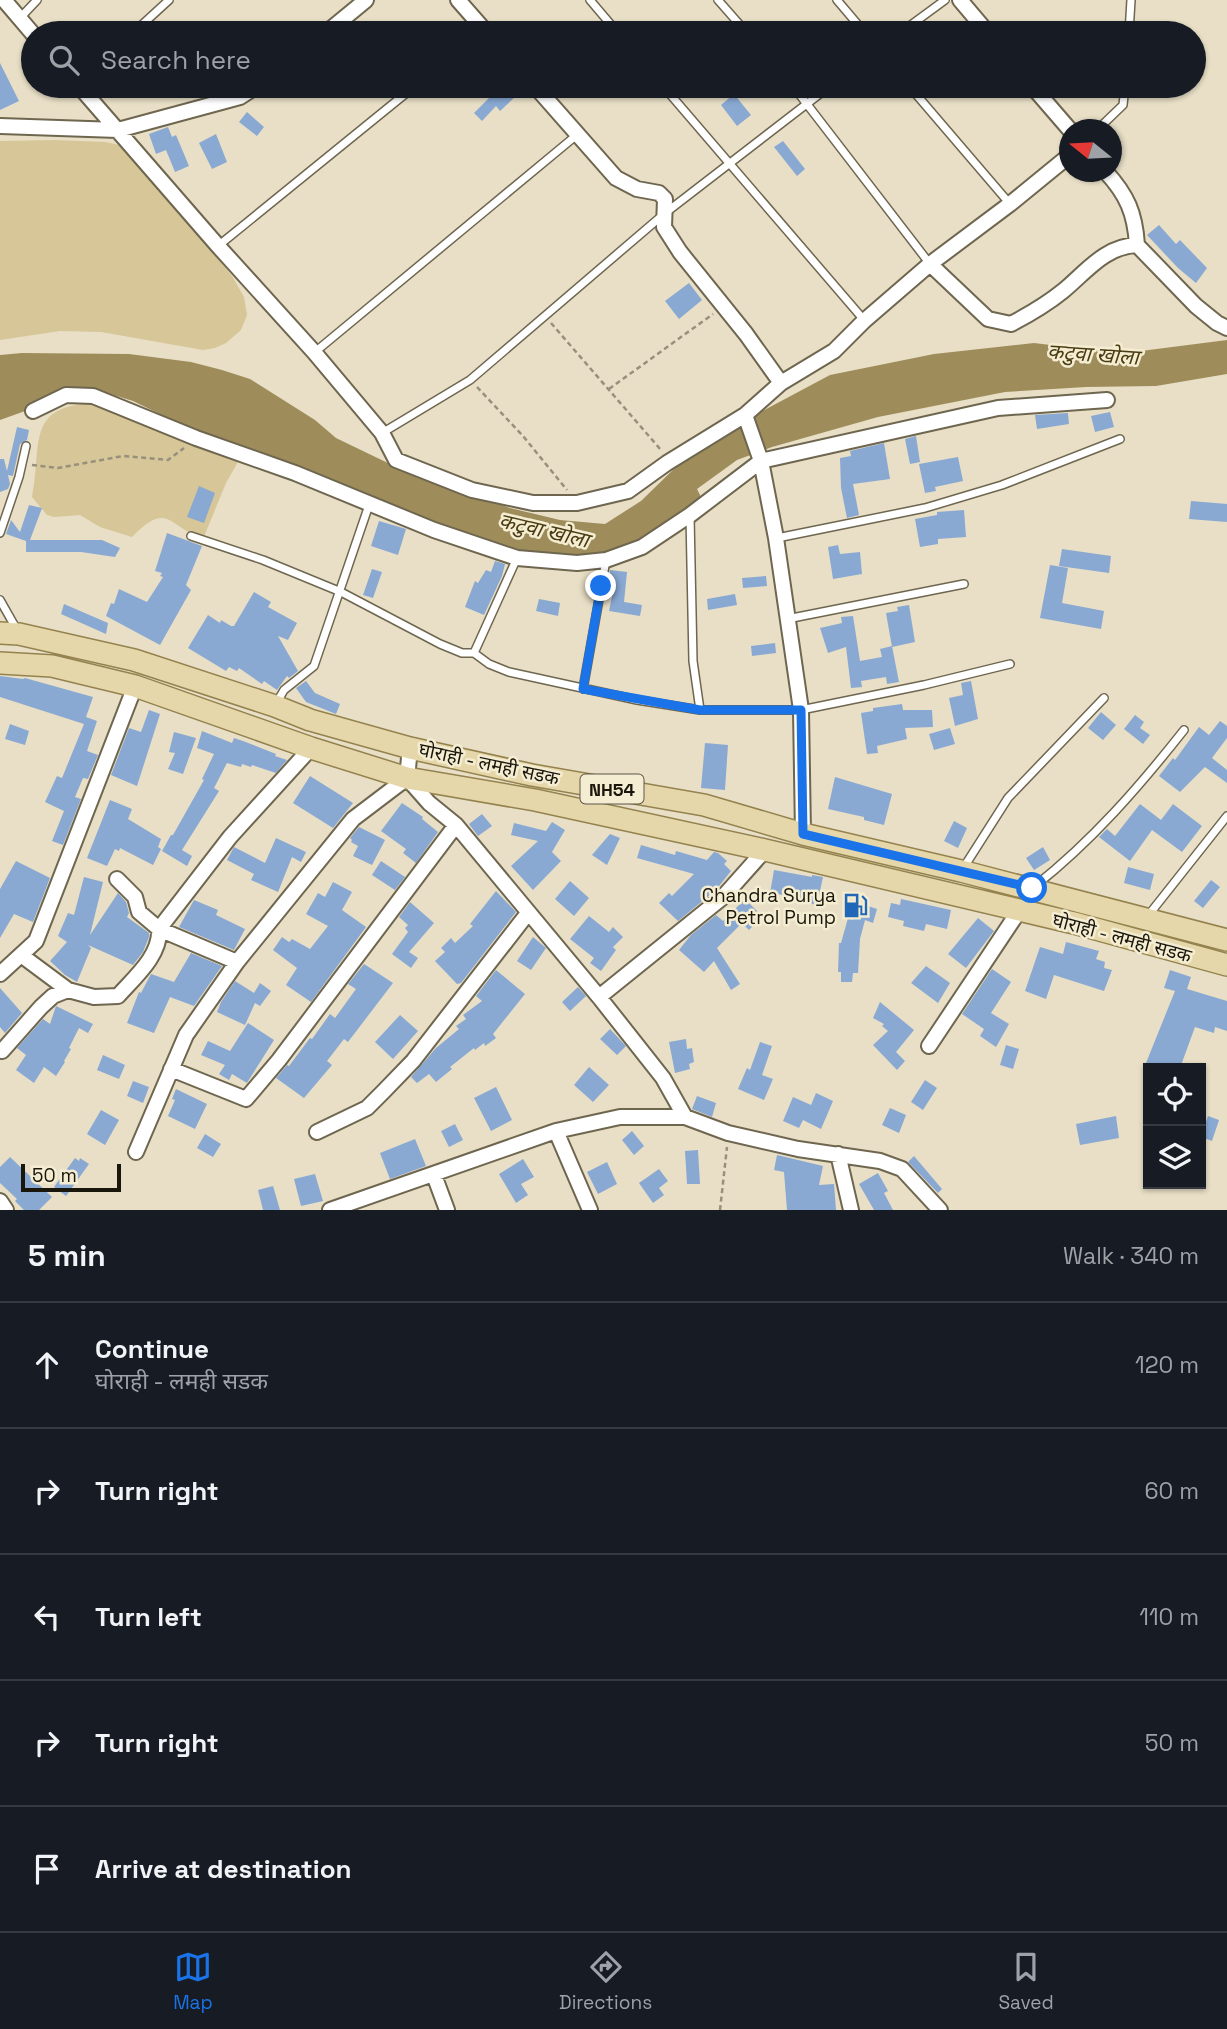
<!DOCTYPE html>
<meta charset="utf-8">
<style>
:root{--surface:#171b24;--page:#242831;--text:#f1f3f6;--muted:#9ea1a6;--line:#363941;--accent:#1a73e8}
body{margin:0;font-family:"Space Grotesk","Noto Sans Devanagari",sans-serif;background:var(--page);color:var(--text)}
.controls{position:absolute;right:21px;bottom:21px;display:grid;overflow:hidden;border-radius:0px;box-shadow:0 2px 5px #0004}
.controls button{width:63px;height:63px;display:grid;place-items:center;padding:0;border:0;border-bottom:2px solid var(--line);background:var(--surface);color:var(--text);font:35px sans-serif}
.compass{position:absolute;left:1059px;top:119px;width:63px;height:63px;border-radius:50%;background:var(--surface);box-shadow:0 2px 5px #0004;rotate:288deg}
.scale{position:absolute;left:21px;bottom:18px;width:100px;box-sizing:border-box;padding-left:7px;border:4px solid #19160c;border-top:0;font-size:19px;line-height:24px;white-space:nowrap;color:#19160c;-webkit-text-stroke:5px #f5edd2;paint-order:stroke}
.stop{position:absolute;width:21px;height:21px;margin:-16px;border:5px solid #1a73e8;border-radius:50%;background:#fff}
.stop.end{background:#1a73e8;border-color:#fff;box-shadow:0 2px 7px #0008}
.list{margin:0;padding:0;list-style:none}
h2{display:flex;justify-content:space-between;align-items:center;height:91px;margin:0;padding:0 28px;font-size:30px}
h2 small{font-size:23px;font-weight:400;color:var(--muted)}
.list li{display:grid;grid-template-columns:46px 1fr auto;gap:21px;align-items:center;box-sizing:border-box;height:126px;padding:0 28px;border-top:2px solid var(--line)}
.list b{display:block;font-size:26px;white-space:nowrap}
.list p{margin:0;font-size:23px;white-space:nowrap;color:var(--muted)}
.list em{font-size:23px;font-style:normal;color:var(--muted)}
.icon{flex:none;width:38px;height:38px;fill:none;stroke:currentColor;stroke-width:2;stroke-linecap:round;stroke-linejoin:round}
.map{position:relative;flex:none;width:1227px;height:1210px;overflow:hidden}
.search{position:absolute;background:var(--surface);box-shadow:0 2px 5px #0004;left:21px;right:21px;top:21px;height:77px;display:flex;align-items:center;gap:18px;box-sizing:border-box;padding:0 24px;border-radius:38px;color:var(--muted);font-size:26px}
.sheet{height:721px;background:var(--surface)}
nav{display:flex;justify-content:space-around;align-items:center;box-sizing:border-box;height:98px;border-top:2px solid var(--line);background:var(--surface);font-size:19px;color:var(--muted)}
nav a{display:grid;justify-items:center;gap:4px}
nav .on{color:var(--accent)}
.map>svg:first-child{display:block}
.green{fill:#d6c698}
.water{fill:#9e8d5b}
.building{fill:#89a9d3}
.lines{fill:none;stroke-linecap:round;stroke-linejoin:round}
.lane-casing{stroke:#6e664f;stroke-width:10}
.street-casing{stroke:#6e664f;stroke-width:18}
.primary-casing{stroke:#94834e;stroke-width:24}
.path{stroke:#97907d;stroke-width:2.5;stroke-dasharray:5 3.5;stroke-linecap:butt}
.lane{stroke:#fff;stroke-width:7}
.street{stroke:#fff;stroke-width:14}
.primary{stroke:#e6d7aa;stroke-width:21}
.route{stroke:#1a73e8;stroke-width:9}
.labels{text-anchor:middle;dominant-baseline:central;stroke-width:5;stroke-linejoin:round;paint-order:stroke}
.shield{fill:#f5edd2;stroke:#5b5647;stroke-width:2}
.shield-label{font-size:18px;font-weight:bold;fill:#19160c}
.street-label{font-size:19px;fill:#19160c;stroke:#f5edd2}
.poi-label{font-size:19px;fill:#19160c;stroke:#f5edd2;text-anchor:end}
.water-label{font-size:21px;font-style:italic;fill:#493c13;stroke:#f5edd2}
</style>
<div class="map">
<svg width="1227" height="1210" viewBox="0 0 1227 1210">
<rect width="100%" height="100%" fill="#e8dfc6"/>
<path class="green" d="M55,140L105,142L125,146L232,276L244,297L247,315L241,330L226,343L215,348L203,350L101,332L60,331L0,340V141Z
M97,403L125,412L201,449L239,460L226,483L203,539C166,525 168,501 132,537L100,527L80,515L54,517L47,515L32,497C43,443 24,405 97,403Z"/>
<path class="water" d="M1227,340V374L1156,386L1086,387L1005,392L878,417L772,447L737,460L697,489L701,497L628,547L592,556L527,554L464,537L199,433L133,401L94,389L72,388L39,406L0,420V355L22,353L129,354L191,362L222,370L250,379L315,420L336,438L392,465L510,508L560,520L605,524L641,501L679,464L740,423L830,375L934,354L1034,343L1092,350L1141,351Z"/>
<path class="building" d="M0,63L19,101L0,110Z
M501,86H507L516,96L500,111L496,106L482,121L474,113Z
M734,94L751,115L737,126L721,105Z
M247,112L264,127L257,136L239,122Z
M168,127L172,137L176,135L189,166L175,172L166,150L156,154L149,134Z
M216,134L227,162L212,169L199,143Z
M783,141L805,169L797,176L774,147Z
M1159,225L1176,244L1180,240L1207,268L1196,283L1178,268L1147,235Z
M689,283L702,300L679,319L665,301Z
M1110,412L1114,427L1095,432L1091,416Z
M1068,413L1069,424L1037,429L1035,415Z
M17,427L29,430L27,440L20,444L13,476L8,475L10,484L8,489L0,492V459H4L7,471Z
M916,436L920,462L910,464L905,439Z
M884,443L890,479L853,484L859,515L847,518L841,488L840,458L851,456L850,451Z
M958,457L963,481L935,487L936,491L925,493L919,464Z
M199,486L215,493L204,523L187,517Z
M1191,501L1227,504V522L1189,519Z
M29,505L42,508L30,540H102L120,548L115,557L81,552H26V541L6,534L11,520L20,532Z
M964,510L966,537L938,539V544L920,547L915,519L937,515V512Z
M379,521L406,529L398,555L371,546Z
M167,533L202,546L186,585L191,590L160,645L106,616L111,603L114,604L119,589L147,602L163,577L160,576L162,573L155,571Z
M838,545L840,554L860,552L862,574L833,579L828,547Z
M1062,549L1111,556L1109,573L1059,566Z
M495,561L505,564L502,576L484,615L465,607L475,581L478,583L486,570L491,572Z
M1050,565L1068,568L1062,603L1104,611L1101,629L1040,618Z
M372,569L382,572L373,598L363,595Z
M610,570L627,572L624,602L642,605L640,616L609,611L612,596H607Z
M766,576L767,586L743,588L742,578Z
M254,592L271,602L268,607L297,623L288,640L278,636L298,671L289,678L287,676L277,690L264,681L262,684L239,668L237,671L229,667L226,671L188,648L208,615L220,623L221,620L231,626H234Z
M735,594L737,605L708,610L707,599Z
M539,599L560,603L558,616L536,611Z
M64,604L108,623L106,634L61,614Z
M909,605L915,642L892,647L886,613L898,611L897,607Z
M853,616L860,661L882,657L880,649L892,646L899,682L887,684L886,677L861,681L862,687L851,688L846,647L828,653L820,628L842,623L841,617Z
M775,643L776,653L752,656L751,646Z
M0,676L23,679L25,678L93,697L86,717L97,721L87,751L98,755L88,779L83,778L75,797L81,799L63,845L52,841L64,811L45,802L57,776L62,778L84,724L0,697Z
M306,681L315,693L340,704L336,714L306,702L296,688Z
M971,681L978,719L955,726L949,698L963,695L961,683Z
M902,704L903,710H932L933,727L905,728L907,739L877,746L878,753L867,754L861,713L873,711V708Z
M149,710L160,714L137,786L111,775L129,728L141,732Z
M1101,712L1116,725L1103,740L1088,728Z
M1135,715L1144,722L1140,728L1150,735L1143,744L1124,729Z
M1220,721L1227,726V738L1212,758L1227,770V783L1205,767L1180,792L1159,776L1173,758L1175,760L1199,727L1209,735Z
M10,724L29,731L25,745L5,739Z
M950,728L955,744L934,750L929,734Z
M202,731L232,743L234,738L243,741L276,754L275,756L287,760L276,773L252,765L251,767L242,764L241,767L227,763L214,788L219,791L182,850L192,856L187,866L162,851L171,835H173L204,780L202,779L214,754L197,748Z
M174,732L196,738L183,774L168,769L175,753L169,752Z
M705,743L728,745L725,790L701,788Z
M310,776L353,803L333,828L293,803Z
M835,777L892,794L884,825L864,820V817L828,809Z
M110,800L132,809L128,819L161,839L158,847L161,849L153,865L120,848L119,851L115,849L107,866L87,858Z
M402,803L423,817L422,819L438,832L416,863L403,853L406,849L381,831Z
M1140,804L1161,820L1173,804L1202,826L1182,852L1152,830L1130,861L1099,837L1107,829L1115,836Z
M482,814L492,826L478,836L469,824Z
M954,821L967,828L958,848L944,841Z
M552,822L565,830L552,852L561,861L533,890L511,866L538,841L511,835L514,823L546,831Z
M359,827L385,840L372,865L353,856L358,846L351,842L352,840L350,838Z
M610,834L620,838L607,865L592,855Z
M276,838L306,852L301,862L292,857L278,892L251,880L254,874L227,860L234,847L265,863Z
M641,845L675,855L676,851L707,860L714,852L718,853L727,861L724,864L731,871L716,890L678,921L659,903L669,893L672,896L694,874L637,858Z
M1043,847L1050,860L1034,870L1026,858Z
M16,861L50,878L33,922L14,914L0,938V889Z
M381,861L405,877L395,890L372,875Z
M1128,867L1154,874L1150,890L1124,883Z
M774,870L812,877V875L823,877L817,905L797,901L798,897L770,893Z
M84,877L103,882L90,935L118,893L126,902L129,913L127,917L149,933V937L143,952L133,965L88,945L91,948L77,982L65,975L50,961L67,942L58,936L68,913L74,915Z
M1211,880L1220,887L1203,908L1194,901Z
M570,881L589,898L574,916L555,899Z
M333,882L352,892L342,910L366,927L311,1002L286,985L297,968L273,950L282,937L289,942L292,939L310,949L328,926L306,914L318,893L325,897Z
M496,891L516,912L461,983L457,984L435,961L445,952L441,948L451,938L455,943L473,926L470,924Z
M745,899L762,916L749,930L742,923L717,948L740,984L731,990L714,961L704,972L679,950L691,935L716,915L723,921Z
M901,899L951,910L947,929L926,924L924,931L903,926L904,921L888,917L891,903L900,905Z
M194,900L218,910L216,915L245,929L234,950L179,927Z
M410,902L434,923L409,952L418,958L411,968L392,954L408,932L405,928L408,925L399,917Z
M859,903L877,909L873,923L865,920L860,939L858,973H853L852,982H841V972H838L839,943H841L848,918L853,920Z
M589,916L609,932L613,927L623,937L613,947L616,950L601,971L590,963L594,958L570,939Z
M978,918L994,931L966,968L948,954Z
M533,937L546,948L531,970L517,961Z
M1066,942L1099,951L1096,959L1105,962L1104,968L1112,970L1104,991L1054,975L1046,999L1025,991L1040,947L1063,954Z
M191,953L222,966L194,1006L170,997L154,1033L127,1023L139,992L141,993L151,974L174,982Z
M364,964L393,983L348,1042L344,1039L327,1061L332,1065L304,1098L276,1078L287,1065L289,1066L310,1038L312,1039L330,1014L335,1018L356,989L348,984Z
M926,966L950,983L938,1003L911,983Z
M992,969L1011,982L991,1013L1009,1024L996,1047L980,1036L984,1029L962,1014Z
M496,970L525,994L493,1034L496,1038L485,1046L484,1043L475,1050L474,1048L450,1067L452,1069L436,1082L429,1074L417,1083L411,1077L436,1048L459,1029L456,1026L466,1019L463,1015L482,1001L476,996Z
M1170,970L1191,977L1187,989L1227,1001V1031L1215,1027L1214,1033L1195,1027L1180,1068H1144L1175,991L1164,988Z
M235,981L254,993L260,983L271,991L260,1006L255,1003L245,1025L217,1012L221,1002Z
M578,987L586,996L570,1011L562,1002Z
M0,988L22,1013L5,1033L0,1027Z
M880,1002L914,1030L896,1052L905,1061L897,1070L873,1045L888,1031L882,1026L884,1024L873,1018Z
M56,1006L93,1024L88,1033L79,1028L69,1048L71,1049L64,1061L65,1062L56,1076L44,1067L34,1083L16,1070L26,1055L17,1048L43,1019L50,1024Z
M400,1015L418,1031L393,1059L375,1042Z
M248,1023L274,1040L247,1083L232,1074L229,1080L219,1074L225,1065L201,1055L208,1041L230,1051Z
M610,1029L626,1046L617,1055L600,1039Z
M686,1039L687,1049L692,1048L694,1062L689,1064L690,1069L675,1073L669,1042Z
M760,1042L772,1046L762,1075L773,1079L764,1100L738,1089L747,1068L750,1070Z
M1006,1045L1019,1049L1013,1069L1000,1065Z
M103,1055L125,1065L119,1079L97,1070Z
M589,1067L609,1085L593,1102L574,1085Z
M925,1080L937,1088L923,1110L911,1102Z
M133,1081L149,1087L143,1103L127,1096Z
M496,1087L512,1120L491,1131L474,1098Z
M176,1089L207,1104L195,1129L168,1116L175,1100L172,1099Z
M816,1093L833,1101L821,1129L803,1120L799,1128L783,1121L793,1097L811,1105Z
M697,1096L716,1103L712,1117L692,1109Z
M890,1108L906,1115L899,1133L882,1125Z
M101,1110L119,1120L105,1145L87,1134Z
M1116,1116L1119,1138L1080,1145L1076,1124Z
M1208,1116L1219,1120L1212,1141L1201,1137Z
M455,1124L463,1140L449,1147L441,1131Z
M632,1131L644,1146L634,1155L622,1140Z
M205,1134L221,1144L213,1157L197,1148Z
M415,1139L426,1166L390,1179L380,1153Z
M698,1150L700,1184H687L685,1151Z
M777,1155L823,1166L819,1185L834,1184L836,1210H787L784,1172L774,1170Z
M914,1156L942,1189L938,1193L908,1162Z
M10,1157L52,1197L39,1210H24L15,1201L17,1199L0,1183V1167Z
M75,1158L79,1161L80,1158L89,1164L66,1196L54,1187Z
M523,1159L534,1177L521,1184L528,1195L516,1203L499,1174Z
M607,1162L617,1184L598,1194L587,1172Z
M659,1169L668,1181L659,1188L664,1195L653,1203L639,1183Z
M878,1173L888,1191L884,1193L893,1210H874L859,1184Z
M315,1174L323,1201L301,1206L294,1179Z
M273,1186L280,1210H263L258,1190Z"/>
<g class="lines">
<defs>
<path id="lane" d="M590,0L618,33
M718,0L747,33
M837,0L865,33
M20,18L37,0
M133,33L169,0
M900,33L945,0
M1129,33L1131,0
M663,86L864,320
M793,86L930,264
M909,86L1010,204
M1097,130L1123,105L1125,86
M218,246L415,86
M315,352L578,134
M382,433L470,380L664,214L830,86
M690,516L693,661L700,710
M0,533L19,477L26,446
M191,536L263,560L341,592L440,644L462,653H474L489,664L509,672L637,700L700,710H801L924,685L1010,664
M777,538L925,508L1002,485L1120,439
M0,600L17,630
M787,619L964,584
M474,653L517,558
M583,689L606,560
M277,702L284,690L314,666L369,505
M964,867L1008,798L1104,698
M1035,886C1092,841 1139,787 1184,730
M1147,917L1227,816"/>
<path id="street" d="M4,0L33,34
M458,0L487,33
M960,0L988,33
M326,33L366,0
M79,86L218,246L314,352L382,433L396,460L472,490L533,503H577L628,491L667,463L745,415L781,383L834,351L864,321L930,264L1010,204L1070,155
M535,86L616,178L637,189L659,193L665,199L664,227L680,252L746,334L781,383
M1032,86L1070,130
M0,126L118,130L240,97L257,86
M1106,172C1127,195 1135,213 1137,245L1196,306L1217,323L1227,328
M930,264L988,319L1011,324C1030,314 1047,304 1063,291C1086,272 1105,246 1137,245
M33,411L66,395L93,396L196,438L295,473L434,530L517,558L577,563L606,560L642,547L690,515L761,461L998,408L1107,400
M745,415L761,461L776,538L801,710L803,834
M410,748L407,778L429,803L456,825L599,997L663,1078L685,1117
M117,879L135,897L139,912L159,929L237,962
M21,955L68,990
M0,974L36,941L135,686
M599,997L723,897L765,850
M929,1046L1019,911
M2,1051L41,1007L53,996L68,990L94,997L118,996C135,977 161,955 159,929L230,837L311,748
M171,1069L246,1099L279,1060L456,825
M556,1131L590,1210
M317,1132L367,1108L384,1091L413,1061L528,913
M136,1152L186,1035L237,962L353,819L407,778
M838,1154L851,1210
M434,1175L447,1210
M0,1201L6,1210
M330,1210L556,1131L620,1117H685L728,1133L798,1149L880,1161L902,1169L940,1210"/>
<path id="primary" d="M0,633L19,634L134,660L275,706L310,720L410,748L532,775L704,805L803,834L961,871L1227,940
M0,663L52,666L135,686L311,748L407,778L535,800L765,850L1074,923L1227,965"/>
</defs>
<use href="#lane" class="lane-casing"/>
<use href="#street" class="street-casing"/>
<use href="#primary" class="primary-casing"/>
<path class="path" d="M551,323L661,450
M477,387L523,436L567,490
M609,389L713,314
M32,465L58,468L123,456L168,460L184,448
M720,1210L727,1147"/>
<use href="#lane" class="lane"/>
<use href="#street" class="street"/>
<use href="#primary" class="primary"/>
</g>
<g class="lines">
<path class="route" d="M601,586L583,689L700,710H801L803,834L1032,888"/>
</g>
<defs>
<symbol id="fuel-bare" viewBox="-9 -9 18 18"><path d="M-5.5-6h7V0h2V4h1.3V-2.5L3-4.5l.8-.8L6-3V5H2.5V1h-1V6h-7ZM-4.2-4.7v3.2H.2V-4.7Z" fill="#2167b8" stroke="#f5edd2" stroke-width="2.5" paint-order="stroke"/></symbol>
</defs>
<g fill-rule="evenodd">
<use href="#fuel-bare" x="838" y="888" width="35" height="35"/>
</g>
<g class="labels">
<rect class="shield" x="580.5" y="774.5" width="63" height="29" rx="5"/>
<g class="shield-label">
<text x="612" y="789">NH54</text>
</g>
<g class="street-label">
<text transform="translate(489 764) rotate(12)">घोराही - लमही सडक</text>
<text transform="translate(1122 938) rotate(15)">घोराही - लमही सडक</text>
</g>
<g class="poi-label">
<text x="836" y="895">Chandra Surya<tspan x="836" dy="22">Petrol Pump</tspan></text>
</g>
<g class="water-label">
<text transform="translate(1093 354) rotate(4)">कटुवा खोला</text>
<text transform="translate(544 530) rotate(13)">कटुवा खोला</text>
</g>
</g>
</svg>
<div class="controls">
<button><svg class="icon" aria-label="locate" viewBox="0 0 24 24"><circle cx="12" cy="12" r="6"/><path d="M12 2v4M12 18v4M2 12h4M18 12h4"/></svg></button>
<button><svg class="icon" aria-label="layers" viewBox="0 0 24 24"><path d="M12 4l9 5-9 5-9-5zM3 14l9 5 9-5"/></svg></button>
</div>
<svg class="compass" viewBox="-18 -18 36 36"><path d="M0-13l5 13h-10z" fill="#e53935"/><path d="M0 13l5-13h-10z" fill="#9ea1a6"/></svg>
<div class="scale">50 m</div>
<div class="stop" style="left:1032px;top:888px"></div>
<div class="stop end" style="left:601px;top:586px"></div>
<div class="search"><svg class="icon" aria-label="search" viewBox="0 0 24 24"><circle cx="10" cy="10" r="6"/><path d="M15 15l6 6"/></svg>Search here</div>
</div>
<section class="sheet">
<h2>5 min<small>Walk · 340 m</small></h2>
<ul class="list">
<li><svg class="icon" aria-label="ahead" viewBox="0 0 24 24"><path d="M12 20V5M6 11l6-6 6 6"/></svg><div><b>Continue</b><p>घोराही - लमही सडक</p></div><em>120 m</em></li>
<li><svg class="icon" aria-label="right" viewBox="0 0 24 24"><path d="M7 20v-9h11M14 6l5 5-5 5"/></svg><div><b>Turn right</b></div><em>60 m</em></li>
<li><svg class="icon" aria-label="left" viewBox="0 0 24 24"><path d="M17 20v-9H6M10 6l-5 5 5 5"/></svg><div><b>Turn left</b></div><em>110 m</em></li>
<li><svg class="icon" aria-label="right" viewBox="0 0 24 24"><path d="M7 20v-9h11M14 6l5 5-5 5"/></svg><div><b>Turn right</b></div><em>50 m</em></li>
<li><svg class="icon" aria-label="arrive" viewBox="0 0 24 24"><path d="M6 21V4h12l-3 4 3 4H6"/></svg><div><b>Arrive at destination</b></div></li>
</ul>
</section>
<nav>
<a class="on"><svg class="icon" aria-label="map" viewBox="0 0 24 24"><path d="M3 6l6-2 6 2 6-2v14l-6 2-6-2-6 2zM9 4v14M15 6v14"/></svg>Map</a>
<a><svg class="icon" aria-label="directions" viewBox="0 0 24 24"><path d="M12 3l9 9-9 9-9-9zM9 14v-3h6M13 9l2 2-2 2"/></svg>Directions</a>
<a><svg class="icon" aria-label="saved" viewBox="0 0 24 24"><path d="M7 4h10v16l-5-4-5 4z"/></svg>Saved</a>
</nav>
